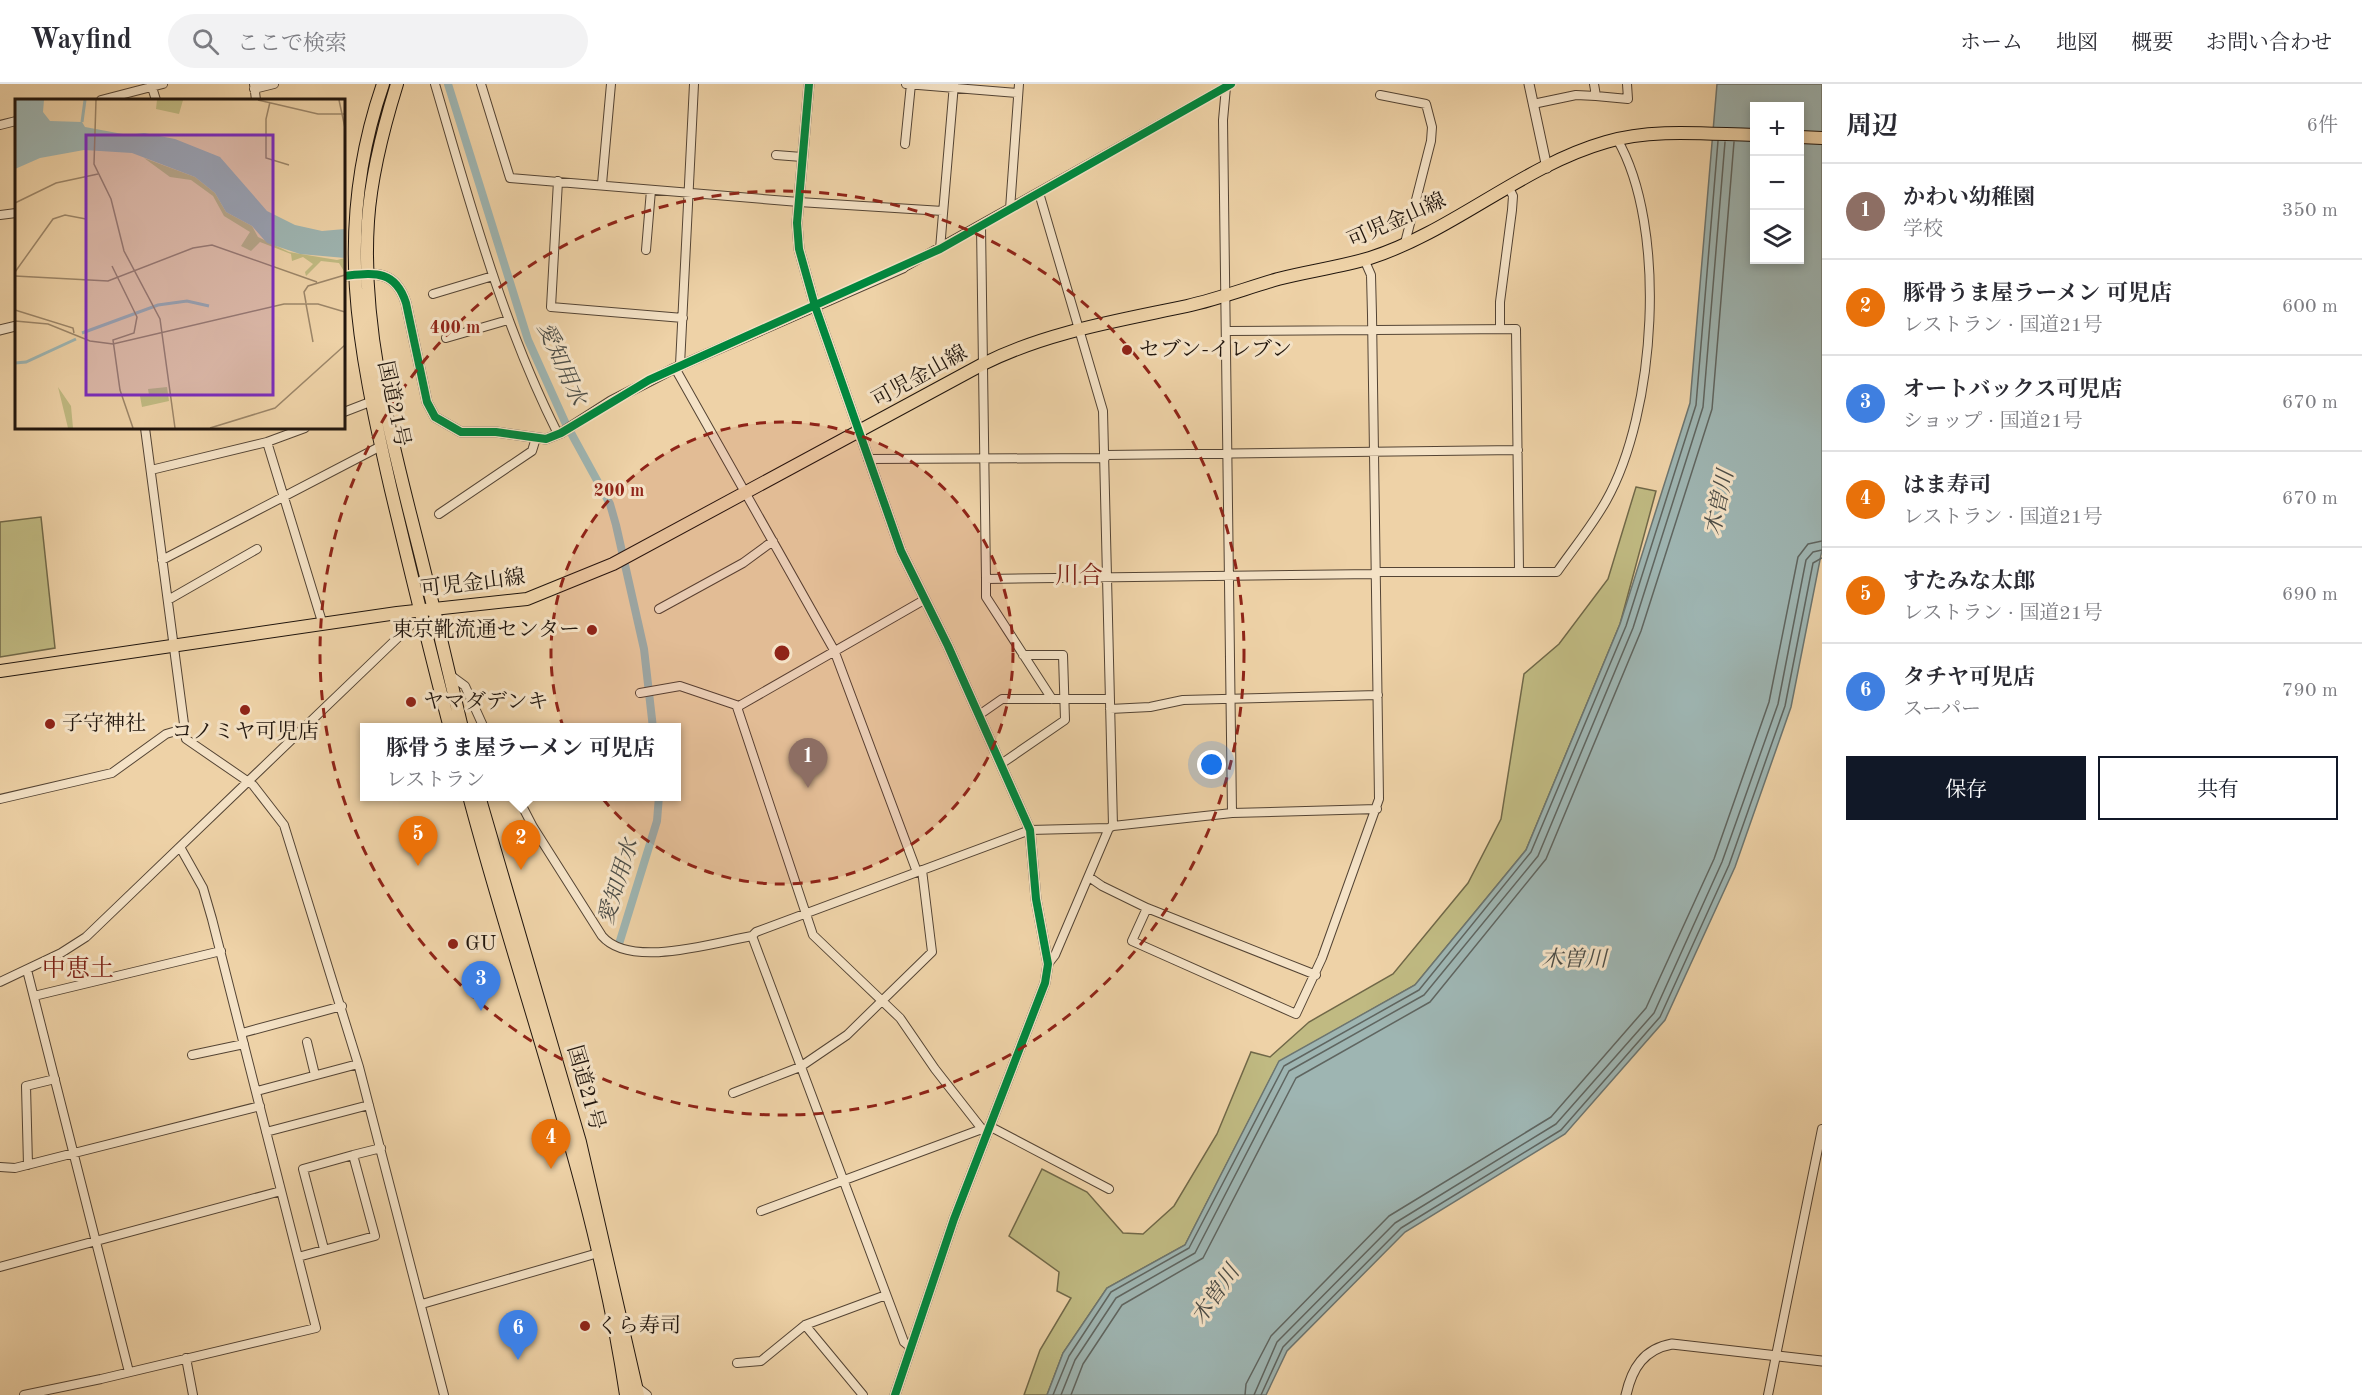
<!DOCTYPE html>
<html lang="ja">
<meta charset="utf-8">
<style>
:root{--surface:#fff;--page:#f2f2f3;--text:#2b2b33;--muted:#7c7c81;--line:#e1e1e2;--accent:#111827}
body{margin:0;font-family:"Old Standard TT","Noto Serif JP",serif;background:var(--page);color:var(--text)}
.controls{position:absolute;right:18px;top:18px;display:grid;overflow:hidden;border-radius:0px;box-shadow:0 3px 9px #0003}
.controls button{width:54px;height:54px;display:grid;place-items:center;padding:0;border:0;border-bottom:2px solid var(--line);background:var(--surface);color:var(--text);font:30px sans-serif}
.you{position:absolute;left:1212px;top:681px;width:21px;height:21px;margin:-15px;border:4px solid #fff;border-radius:50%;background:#1a73e8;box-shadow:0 0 0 9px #1a73e833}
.badge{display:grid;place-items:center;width:39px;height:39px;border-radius:50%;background:var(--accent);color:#fff;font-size:20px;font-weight:700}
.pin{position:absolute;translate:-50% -50px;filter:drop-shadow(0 2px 3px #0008)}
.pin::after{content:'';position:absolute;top:32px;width:21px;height:18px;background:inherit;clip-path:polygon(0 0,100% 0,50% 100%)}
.popup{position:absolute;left:360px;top:639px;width:321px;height:78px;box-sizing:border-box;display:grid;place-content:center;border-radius:0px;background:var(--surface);filter:drop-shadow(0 2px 4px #0005);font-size:20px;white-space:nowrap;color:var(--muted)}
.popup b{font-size:22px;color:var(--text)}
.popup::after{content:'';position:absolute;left:50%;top:100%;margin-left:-12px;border:12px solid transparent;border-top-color:var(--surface)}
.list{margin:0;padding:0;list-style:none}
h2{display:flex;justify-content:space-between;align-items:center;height:78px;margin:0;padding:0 24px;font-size:26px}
h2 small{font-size:20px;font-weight:400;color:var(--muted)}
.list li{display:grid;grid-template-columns:39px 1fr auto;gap:18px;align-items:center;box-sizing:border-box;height:96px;padding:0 24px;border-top:2px solid var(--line)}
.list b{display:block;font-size:22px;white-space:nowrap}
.list p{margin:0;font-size:20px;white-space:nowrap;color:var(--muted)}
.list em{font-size:20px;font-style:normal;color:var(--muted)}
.actions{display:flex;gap:12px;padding:18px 24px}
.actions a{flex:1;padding:14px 0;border:2px solid var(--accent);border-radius:0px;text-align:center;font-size:21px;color:var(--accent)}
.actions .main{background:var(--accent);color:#fff}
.icon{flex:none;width:33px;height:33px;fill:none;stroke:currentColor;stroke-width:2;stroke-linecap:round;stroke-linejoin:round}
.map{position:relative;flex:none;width:1822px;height:1311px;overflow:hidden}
header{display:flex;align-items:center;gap:36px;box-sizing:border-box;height:84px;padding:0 30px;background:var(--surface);border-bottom:2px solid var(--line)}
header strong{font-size:28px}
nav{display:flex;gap:33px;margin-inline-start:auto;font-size:21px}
.search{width:420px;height:54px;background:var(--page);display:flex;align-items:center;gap:15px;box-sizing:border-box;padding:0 21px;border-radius:33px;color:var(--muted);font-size:22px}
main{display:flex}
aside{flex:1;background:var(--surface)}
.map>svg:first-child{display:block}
.green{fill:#c0ba82;stroke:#706848;stroke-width:1.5}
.water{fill:#9eb5b2;stroke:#6c7570;stroke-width:1.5;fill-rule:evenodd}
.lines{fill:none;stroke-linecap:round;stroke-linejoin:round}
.shore{stroke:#5f6560;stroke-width:1.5}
.canal{stroke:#9eb5b2;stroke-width:8}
.minor-casing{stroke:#544434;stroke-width:10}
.tertiary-casing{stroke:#544434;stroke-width:11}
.primary-casing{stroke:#20150d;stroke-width:14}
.trunk-casing{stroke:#20150d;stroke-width:14}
.minor{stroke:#f4e2c6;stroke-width:8}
.tertiary{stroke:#f4e2c6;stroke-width:9}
.primary{stroke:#eed2a7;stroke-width:12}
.trunk{stroke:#eed2a7;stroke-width:12}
.cycleway-casing{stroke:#f4e2c6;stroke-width:11}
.cycleway{stroke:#00873e;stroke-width:8}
.ring{fill:none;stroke:#8f2418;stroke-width:3;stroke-dasharray:10 8}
.poi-dot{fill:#8f2418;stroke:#f4e2c6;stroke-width:2}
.labels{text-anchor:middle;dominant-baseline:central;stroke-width:6;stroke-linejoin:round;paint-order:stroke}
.street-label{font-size:21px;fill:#20150d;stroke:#f4e2c6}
.poi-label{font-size:21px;fill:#20150d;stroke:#f4e2c6;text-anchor:start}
.water-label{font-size:22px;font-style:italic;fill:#4c4d47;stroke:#f4e2c6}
.quarter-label{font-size:24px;fill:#7a1f14;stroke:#f4e2c6}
.inset-river{fill:none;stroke:#9eb5b2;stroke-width:3}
.inset-road{fill:none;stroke:#9c8669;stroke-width:1.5}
.view{fill:#7b2cbf;fill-opacity:0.15;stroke:#7b2cbf;stroke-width:3}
.inset-edge{fill:none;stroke:#20150d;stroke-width:3}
.centre{fill:#8f2418;stroke:#f4e2c6;stroke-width:3}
.ring-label{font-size:18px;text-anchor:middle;font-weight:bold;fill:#8f2418;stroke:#f4e2c6;stroke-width:6;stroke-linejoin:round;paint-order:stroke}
</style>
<header>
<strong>Wayfind</strong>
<div class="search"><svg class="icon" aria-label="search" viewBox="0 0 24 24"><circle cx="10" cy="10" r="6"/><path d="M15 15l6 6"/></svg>ここで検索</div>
<nav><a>ホーム</a><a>地図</a><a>概要</a><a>お問い合わせ</a></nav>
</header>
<main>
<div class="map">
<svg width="1822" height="1311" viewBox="0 0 1822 1311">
<rect width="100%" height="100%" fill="#eed2a7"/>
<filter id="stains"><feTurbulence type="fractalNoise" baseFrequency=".00333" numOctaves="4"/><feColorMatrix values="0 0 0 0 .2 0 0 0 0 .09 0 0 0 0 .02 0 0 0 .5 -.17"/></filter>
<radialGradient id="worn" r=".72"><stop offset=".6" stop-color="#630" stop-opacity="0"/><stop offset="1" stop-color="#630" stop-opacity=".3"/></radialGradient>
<path class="green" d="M1636,403L1656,407L1620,540L1526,766L1415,901L1279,978L1185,1161L1107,1204L1063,1269L1047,1311H1024L1040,1266L1071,1214L1057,1207L1059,1188L1009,1152L1042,1085L1087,1108L1123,1149L1143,1150L1174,1122L1217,1050L1251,968L1270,973L1309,938L1393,890L1468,799L1501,735L1524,590L1559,560L1608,495Z
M41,433L55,564L0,573V438Z"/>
<path class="water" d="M1717,0H1822V466L1791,623L1735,783L1665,936L1565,1050L1405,1148L1287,1267L1266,1311H1047L1063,1269L1107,1204L1185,1161L1279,977L1415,901L1526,766L1620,540L1690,319ZM1754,22H1800V176H1754Z"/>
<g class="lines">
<path class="shore" d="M1053,1311L1069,1272L1111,1208L1189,1164L1284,982L1419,906L1531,768L1626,542L1696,321L1718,57
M1061,1311L1075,1276L1116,1214L1195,1169L1289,987L1424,911L1538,772L1633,544L1703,323L1725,58
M1071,1311L1083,1280L1122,1221L1203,1174L1296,994L1430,918L1546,775L1641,547L1712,325L1734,58
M1245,1311L1246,1300L1271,1252L1389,1132L1551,1033L1646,924L1714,775L1769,618L1798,473L1808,460L1822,457
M1254,1311L1277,1258L1395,1139L1556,1040L1654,929L1722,778L1778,620L1806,476L1813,468L1822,466
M1261,1311L1283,1263L1401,1144L1561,1046L1660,933L1729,781L1785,622L1813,479L1822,474"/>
<path class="canal" d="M448,0L528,256L565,338L610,420L616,441L644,565L653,644
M619,860L657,737L659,712"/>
<defs>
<path id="minor" d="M151,0L156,16
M254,0L256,16
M435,0C470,119 502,239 558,350
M481,0L510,94L799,118L943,127
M906,0L1017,9
M1594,0L1596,12L1628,15L1627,0
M1226,3L1223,36L1232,729
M254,5L274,0
M1380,11L1426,20L1432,43L1431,57L1405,159
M101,16L163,0
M1533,20L1576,11L1596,12
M0,41L16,37
M905,60L911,0
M776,71L802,73
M558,97L551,223L683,234
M602,100L611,0
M1039,109L1103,327L1113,742
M1010,125L1019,0
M0,131L16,129
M981,142L986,495L1375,490
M940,165L954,0
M646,166L651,106
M903,184L1231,0
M433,210L493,192
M1500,245V218L1512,126L1513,112L1509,104
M1227,247L1516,245L1519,486
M446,254L508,236
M680,281L694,0
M675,284L834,566L917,788
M344,328L370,318
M145,344L186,655L253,701L284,741L359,983L444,1311
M267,358L323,541
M1105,371L1518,366
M868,375L1105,374
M151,386L267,358L305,344
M439,430L532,367L536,354
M162,476L381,362
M1375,488H1557C1573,465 1592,442 1606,417C1656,329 1668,143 1617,55
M986,495V513L1052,615
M168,516L257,465
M659,525L743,479L773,457
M450,591L465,602L484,644
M640,609L680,602L739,622L924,516
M739,622L737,623L813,851L900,934L935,985L982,1045L987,1047
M1110,625L1150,623L1183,616L1378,611
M979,631L1002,615H1110
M1001,680L1065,636L1063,571H1023
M517,712L533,743L602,852C630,885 713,859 752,852L756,848L1030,746L1109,744L1113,742L1232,729L1377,725
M0,715L112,689L166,650L183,645
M1089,793L1102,802L1147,824L1132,857L1296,930L1322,874L1379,715L1372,231L1371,191L1364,175
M1147,824L1316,891
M752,852L904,1258L910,1263
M1048,880L1055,871L1109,744
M27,886L129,1288
M0,898L61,869L86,853L411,541
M34,912L221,867
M242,949L342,922
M307,958L315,991
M192,971L244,960
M257,1007L358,980
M733,1009L800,983L847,951L932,868L922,786
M989,1042L1109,1105
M266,1048L369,1021
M28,1081L26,1002L55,995
M0,1083L15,1084L260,1022
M761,1127L982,1045
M324,1165L303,1085L353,1071
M298,1173L375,1152L353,1071L381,1064
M0,1183L281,1107
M422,1220L598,1169
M805,1241L863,1311
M186,1274L193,1311
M737,1279L761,1277L805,1241L886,1211
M638,1304L647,1311
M24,1311L101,1295L316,1244L212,835L203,804L180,763
M1768,1311L1822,1045"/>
<path id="tertiary" d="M809,0L797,139L799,165L815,222L901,467L948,562L1030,746L1036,815L1048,880L1045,899L954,1135L895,1311
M1529,0L1547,84
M344,192C374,189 395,185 406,219L427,318L435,333L461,348H496L546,355L561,349L611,317L675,284L903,184
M0,246L16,242
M1626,1311C1632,1284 1644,1265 1672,1260L1822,1277"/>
<path id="primary" d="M1800,53L1822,54
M0,587L397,529L527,515L613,480L983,280C1047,248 1117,237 1187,222C1218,215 1247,204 1278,195C1309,187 1340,183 1370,174C1454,147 1522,82 1606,58C1652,44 1707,50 1754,51"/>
<path id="trunk" d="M383,0C333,144 358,262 391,406C410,485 429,564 450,644
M397,0C383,45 371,91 368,137C361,241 389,346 414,445C431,511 446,577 462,644
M469,712C522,912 596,1107 626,1311
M479,712L580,1058L638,1311"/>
</defs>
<use href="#minor" class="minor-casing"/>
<use href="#tertiary" class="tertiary-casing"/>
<use href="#primary" class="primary-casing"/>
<use href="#trunk" class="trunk-casing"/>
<use href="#minor" class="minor"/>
<use href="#tertiary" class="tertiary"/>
<use href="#primary" class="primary"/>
<use href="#trunk" class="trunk"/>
<defs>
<path id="cycleway" d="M809,0L797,139L799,165L815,222L901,467L948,562L1030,746L1036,815L1048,880L1045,899L954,1135L895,1311
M344,192C374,189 395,185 406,219L427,318L435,333L461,348H496L546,355L561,349L649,296L940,165L1231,0"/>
</defs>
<use href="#cycleway" class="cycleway-casing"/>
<use href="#cycleway" class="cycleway"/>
</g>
<circle cx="782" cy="569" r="231" fill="#8f2418" fill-opacity=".12"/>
<g class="ring">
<circle cx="782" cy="569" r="231"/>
<circle cx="782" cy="569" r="462"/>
</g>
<g class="poi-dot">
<circle cx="1127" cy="266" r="6"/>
<circle cx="592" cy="546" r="6"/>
<circle cx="411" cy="618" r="6"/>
<circle cx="245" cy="626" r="6"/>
<circle cx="50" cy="640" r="6"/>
<circle cx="453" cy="860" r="6"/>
<circle cx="585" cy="1242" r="6"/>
</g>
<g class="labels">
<g class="street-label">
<text transform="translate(1397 137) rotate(-24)">可児金山線</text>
<text transform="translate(920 293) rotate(-29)">可児金山線</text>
<text transform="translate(393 320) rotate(78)">国道21号</text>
<text transform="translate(473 500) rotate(-7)">可児金山線</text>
<text transform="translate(585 1004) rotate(74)">国道21号</text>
</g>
<g class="poi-label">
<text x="1139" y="266">セブン-イレブン</text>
<text x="580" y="546" text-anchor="end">東京靴流通センター</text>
<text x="423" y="618">ヤマダデンキ</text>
<text x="62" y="640">子守神社</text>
<text x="245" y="648" text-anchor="middle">コノミヤ可児店</text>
<text x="465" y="860">GU</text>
<text x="597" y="1242">くら寿司</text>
</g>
<g class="water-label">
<text transform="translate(561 280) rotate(66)">愛知用水</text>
<text transform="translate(1720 419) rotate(-78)">木曽川</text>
<text transform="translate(619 798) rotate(-73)">愛知用水</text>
<text x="1574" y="876">木曽川</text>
<text transform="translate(1216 1211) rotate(-55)">木曽川</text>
</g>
<g class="quarter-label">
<text x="1079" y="493">川合</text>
<text x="78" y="886">中恵土</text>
</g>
</g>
<g transform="translate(15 15)">
<rect width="330" height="330" fill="#eed2a7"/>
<path d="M142,1H168L164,15L141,10ZM129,59L180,78L200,94L211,113L237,127L243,138L274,153L322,161L330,159V174L324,164L306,162L291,177L290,173L298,165L288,158L277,162L276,155L245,143L236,152L226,147L235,133L209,117L198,97L176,81L155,78ZM43,288L56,307L58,329H53ZM152,288L154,302L127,308L125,297L134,296L133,290Z" fill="#c0ba82"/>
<path d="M0,1H29L28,13L35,22L67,23L70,28L113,36L129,34L160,40L205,58L252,112L280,126L307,132L330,130V159L285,155L252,144L237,127L211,113L200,94L180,78L117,54L69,51L25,59L0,70Z" fill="#9eb5b2"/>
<path class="inset-river" d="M67,23L70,1M67,234L143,206L172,202L194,207M0,264L11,263L61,240"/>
<path class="inset-road" d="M81,1L79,65L96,100L109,152L145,220L160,329M243,1L303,15H330M324,1L330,29M255,3L251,20V59L274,66M0,104L41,84L83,75M97,167L122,218L119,234L98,241L105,291L118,329M0,173L38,120L50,116L71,120M0,177L93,182L178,149L197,146L302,183M291,204L289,193L293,187L330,176M291,205L298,243M0,211L58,229L59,234M0,222L33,225L75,242L98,245L269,205H303L330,213M195,329L260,309L330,246"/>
<path class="view" d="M71,36H258V296H71Z"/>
<rect width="330" height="330" class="inset-edge"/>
</g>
<circle cx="782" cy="569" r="9" class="centre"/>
<g class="ring-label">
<text x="455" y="249">400 m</text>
<text x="619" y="412">200 m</text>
</g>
<rect width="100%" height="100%" filter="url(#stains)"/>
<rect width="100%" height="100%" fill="url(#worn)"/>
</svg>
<div class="controls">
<button>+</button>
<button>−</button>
<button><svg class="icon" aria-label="layers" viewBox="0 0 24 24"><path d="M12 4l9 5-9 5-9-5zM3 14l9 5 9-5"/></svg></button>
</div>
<div class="you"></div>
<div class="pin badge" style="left:808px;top:704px;background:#8d6e63">1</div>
<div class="pin badge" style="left:521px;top:786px;background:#e8710a">2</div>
<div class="popup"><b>豚骨うま屋ラーメン 可児店</b>レストラン</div>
<div class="pin badge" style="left:481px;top:927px;background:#3f7fe0">3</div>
<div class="pin badge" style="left:551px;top:1085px;background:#e8710a">4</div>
<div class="pin badge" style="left:418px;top:782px;background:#e8710a">5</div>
<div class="pin badge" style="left:518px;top:1276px;background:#3f7fe0">6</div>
</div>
<aside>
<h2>周辺<small>6件</small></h2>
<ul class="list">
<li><span class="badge" style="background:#8d6e63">1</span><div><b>かわい幼稚園</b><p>学校</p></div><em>350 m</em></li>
<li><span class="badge" style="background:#e8710a">2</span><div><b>豚骨うま屋ラーメン 可児店</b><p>レストラン · 国道21号</p></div><em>600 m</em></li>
<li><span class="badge" style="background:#3f7fe0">3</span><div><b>オートバックス可児店</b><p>ショップ · 国道21号</p></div><em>670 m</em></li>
<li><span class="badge" style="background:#e8710a">4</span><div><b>はま寿司</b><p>レストラン · 国道21号</p></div><em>670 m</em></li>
<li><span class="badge" style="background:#e8710a">5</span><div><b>すたみな太郎</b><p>レストラン · 国道21号</p></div><em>690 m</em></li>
<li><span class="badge" style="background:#3f7fe0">6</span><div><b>タチヤ可児店</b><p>スーパー</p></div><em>790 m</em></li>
</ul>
<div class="actions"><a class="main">保存</a><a>共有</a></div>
</aside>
</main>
